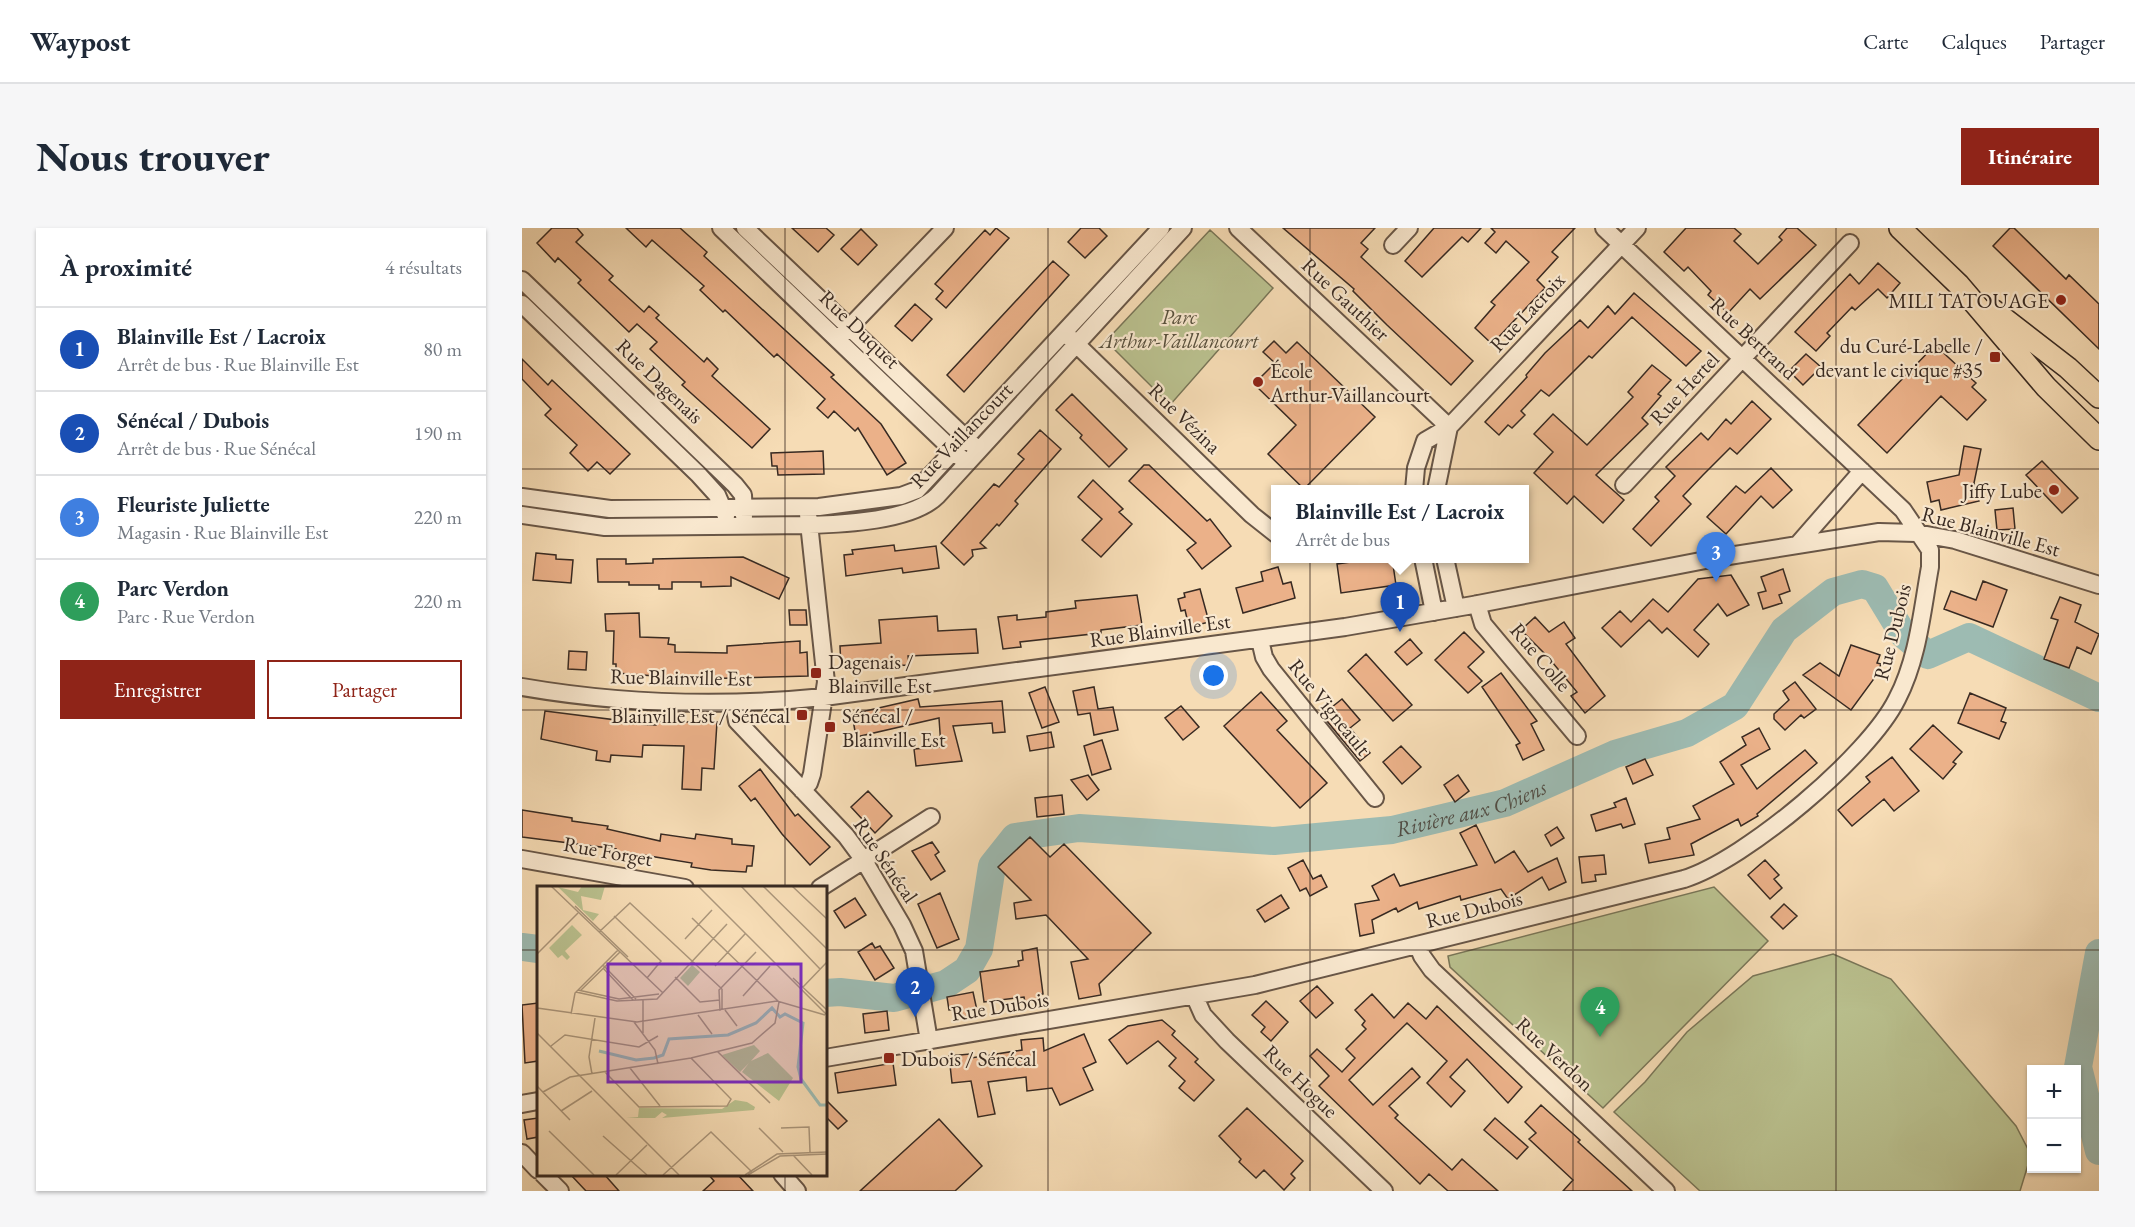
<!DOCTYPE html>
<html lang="fr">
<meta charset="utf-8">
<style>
:root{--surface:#fff;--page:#f6f6f7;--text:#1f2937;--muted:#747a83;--line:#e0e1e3;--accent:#8f2418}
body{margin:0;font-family:"EB Garamond",serif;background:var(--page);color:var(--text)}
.controls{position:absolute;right:18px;bottom:18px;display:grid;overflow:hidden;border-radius:0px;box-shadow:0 2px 4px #0004}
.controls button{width:54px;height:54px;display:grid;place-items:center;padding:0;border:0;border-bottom:2px solid var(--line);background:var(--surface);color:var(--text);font:30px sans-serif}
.you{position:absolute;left:692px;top:448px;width:21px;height:21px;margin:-15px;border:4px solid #fff;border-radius:50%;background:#1a73e8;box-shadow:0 0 0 9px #1a73e833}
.badge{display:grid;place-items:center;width:39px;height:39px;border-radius:50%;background:var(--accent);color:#fff;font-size:20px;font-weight:700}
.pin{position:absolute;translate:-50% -50px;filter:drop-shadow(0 2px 3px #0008)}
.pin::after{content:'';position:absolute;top:32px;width:21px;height:18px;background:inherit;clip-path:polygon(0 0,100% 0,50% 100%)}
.popup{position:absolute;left:749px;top:257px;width:258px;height:78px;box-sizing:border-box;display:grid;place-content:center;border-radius:0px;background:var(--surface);filter:drop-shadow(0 2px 4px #0005);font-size:20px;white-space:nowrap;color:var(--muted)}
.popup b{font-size:22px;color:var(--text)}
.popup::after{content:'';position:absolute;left:50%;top:100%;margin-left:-12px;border:12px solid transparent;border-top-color:var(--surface)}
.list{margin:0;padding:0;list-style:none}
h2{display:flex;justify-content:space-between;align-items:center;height:78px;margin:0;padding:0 24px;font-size:26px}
h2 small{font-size:20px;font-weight:400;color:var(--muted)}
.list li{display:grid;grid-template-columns:39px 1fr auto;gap:18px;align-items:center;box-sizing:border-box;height:84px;padding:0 24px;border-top:2px solid var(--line)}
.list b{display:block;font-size:22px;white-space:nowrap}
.list p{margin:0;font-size:20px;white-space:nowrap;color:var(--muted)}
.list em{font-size:20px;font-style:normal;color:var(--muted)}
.actions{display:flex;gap:12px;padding:18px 24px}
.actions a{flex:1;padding:14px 0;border:2px solid var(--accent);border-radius:0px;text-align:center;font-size:21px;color:var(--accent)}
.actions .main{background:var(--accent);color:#fff}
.map{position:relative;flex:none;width:1577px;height:963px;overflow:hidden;border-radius:0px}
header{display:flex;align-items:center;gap:36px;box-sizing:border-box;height:84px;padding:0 30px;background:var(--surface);border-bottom:2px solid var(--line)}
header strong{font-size:28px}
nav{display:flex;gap:33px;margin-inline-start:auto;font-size:21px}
.intro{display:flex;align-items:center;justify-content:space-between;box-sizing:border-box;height:144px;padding:0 36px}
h1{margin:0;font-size:42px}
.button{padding:15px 27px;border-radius:0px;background:var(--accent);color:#fff;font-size:21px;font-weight:700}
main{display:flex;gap:36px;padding:0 36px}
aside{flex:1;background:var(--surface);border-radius:0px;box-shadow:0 2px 4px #0004}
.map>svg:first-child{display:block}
.green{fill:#bac18f;stroke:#797658;stroke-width:1.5}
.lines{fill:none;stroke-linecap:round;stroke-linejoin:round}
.river{stroke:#9dbbb2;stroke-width:28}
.building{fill:#ebb189;stroke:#382a22;stroke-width:1.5}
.minor-casing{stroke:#685647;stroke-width:20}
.major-casing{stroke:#382a22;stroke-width:24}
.minor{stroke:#f9e8cf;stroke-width:16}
.major{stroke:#f6dcb5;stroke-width:21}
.grid{fill:none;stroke:#382a22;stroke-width:1.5;stroke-opacity:0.55}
.poi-dot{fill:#8f2418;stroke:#f9e8cf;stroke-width:2}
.labels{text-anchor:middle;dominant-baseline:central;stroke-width:4.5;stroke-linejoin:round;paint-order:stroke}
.street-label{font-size:21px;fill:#382a22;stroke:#f9e8cf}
.poi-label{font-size:21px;fill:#382a22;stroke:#f9e8cf;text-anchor:end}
.park-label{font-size:21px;font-style:italic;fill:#58503d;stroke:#f9e8cf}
.water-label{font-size:22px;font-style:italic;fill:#514e46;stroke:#f9e8cf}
.inset-river{fill:none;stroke:#9dbbb2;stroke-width:3}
.inset-road{fill:none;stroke:#aa957a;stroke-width:1.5}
.view{fill:#7b2cbf;fill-opacity:0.15;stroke:#7b2cbf;stroke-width:3}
.inset-edge{fill:none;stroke:#382a22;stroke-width:3}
</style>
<header>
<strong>Waypost</strong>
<nav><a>Carte</a><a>Calques</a><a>Partager</a></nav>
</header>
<div class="intro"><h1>Nous trouver</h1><a class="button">Itinéraire</a></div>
<main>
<aside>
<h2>À proximité<small>4 résultats</small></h2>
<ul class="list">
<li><span class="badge" style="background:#1a4fb4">1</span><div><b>Blainville Est / Lacroix</b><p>Arrêt de bus · Rue Blainville Est</p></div><em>80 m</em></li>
<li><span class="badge" style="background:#1a4fb4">2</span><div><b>Sénécal / Dubois</b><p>Arrêt de bus · Rue Sénécal</p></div><em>190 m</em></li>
<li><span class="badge" style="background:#3f7fe0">3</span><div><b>Fleuriste Juliette</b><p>Magasin · Rue Blainville Est</p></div><em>220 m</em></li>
<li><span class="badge" style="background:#2e9e5b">4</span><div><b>Parc Verdon</b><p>Parc · Rue Verdon</p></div><em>220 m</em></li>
</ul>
<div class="actions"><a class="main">Enregistrer</a><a>Partager</a></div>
</aside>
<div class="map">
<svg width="1577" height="963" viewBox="0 0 1577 963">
<rect width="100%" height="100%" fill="#f6dcb5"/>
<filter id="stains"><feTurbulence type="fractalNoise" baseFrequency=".00333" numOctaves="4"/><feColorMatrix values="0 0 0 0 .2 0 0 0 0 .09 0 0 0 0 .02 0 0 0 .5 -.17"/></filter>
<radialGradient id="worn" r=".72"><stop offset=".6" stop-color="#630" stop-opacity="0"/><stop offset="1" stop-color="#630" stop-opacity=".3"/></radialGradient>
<path class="green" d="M688,2L751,60L648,177L584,113Z
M1192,659L1246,713L1081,880L928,739L926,728Z
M1311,726L1369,751L1494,898L1509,927L1498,963H1178L1092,884L1123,854L1165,804L1231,748Z"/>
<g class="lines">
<g class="river">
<path d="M0,719L16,721"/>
<path d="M1577,725L1556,839L1577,923"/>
<path id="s1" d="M303,765L318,764L372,770L424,756L445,742L457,721L470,638L493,609L557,600L752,613L870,602L983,575L1093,526L1165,505L1213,478L1262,402L1311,364L1340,356L1353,360L1381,406L1406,427L1447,409L1577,470"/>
</g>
</g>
<path class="building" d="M30,0H55L61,7L54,14L91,48L87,52L122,84L127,78L137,87L134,90L182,134L185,130L196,141L190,148L248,201L230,220L160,157L163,154L128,121L135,114L115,96L107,104L56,55L59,52L36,30L33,34L15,15Z
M104,0H158L185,24L182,28L312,147L309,149L359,196L384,235L365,247L336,200L333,203L312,183L306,190L295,180L303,171L255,126L252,129L203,82L201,84L178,62L182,58L130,12L124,19Z
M270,0H304L312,7L296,24Z
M474,0L487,10L424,80L414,71L421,63L413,56L463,2L468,7Z
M559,0H577L585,8L563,30L546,14Z
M761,0H853L839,15L846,21L839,29L951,133L929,157L865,97L831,63L832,61Z
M912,0H959L946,14L940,9L900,49L883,33Z
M969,0H1053L1030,24L1036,29L1015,52L1023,60L970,116L953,100L973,77L969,74L1007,34L984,13L974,25L963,15L973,4Z
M1164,0H1212L1219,6L1212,13L1236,36L1260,12L1257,9L1265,0H1275L1294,17L1238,71L1228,61L1206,85L1186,67L1189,63L1166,39L1162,43L1142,24Z
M1488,0H1492L1544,51L1547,47L1577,76V121L1471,18Z
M339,1L355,17L336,37L319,21Z
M531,33L547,47L442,164L425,147Z
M1356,35L1378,55L1365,70L1356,61L1333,82L1330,79L1305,105L1308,108L1294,123L1273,104L1328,46L1337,56Z
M1112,65L1179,123L1164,138L1110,89L1070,130L1067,128L1027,168L1019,162L999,183L1003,187L990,200L986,197L977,207L963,194L1005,149L1004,147L1023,125L1058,92L1066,100L1086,78L1093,86Z
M393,76L410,91L390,113L373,98Z
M752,113L764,125L775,114L853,189L782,261L746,226L774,197L732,156L753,135L741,124Z
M1413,117L1454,155L1450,159L1464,172L1445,192L1419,168L1365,225L1336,197Z
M1284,126L1299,139L1281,157L1267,143Z
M0,131L26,157L30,152L108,226L88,246L75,234L66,243L48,225L55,217L23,187L29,181L0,151Z
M1130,137L1149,152L1136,166L1139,168L1120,190L1126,196L1074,247L1102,272L1081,295L1052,268L1045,276L1012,245L1031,224L1012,206L1031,186L1065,217L1111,169L1106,164Z
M550,166L605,221L587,239L558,210L560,207L534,182Z
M1230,173L1249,191L1215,226L1208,220L1181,247L1161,268L1169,276L1129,318L1111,301L1137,273L1133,269L1153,248L1144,239L1179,205L1186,212L1204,191L1209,196Z
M518,202L539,221L493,273L496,276L477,298L475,296L458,315L464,320L450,322L451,328L442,337L419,315L472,256L477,259L502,231L496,226Z
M1442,218L1459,221L1452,255L1457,273L1419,282L1417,272L1409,274L1405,254L1437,247Z
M301,223L302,246L256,247L255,238H250L249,225Z
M1520,233L1556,270L1540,285L1504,247Z
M622,237H627L685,293L688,291L709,318L680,341L665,322L674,315L607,253Z
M1249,240L1270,262L1251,280L1239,268L1204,306L1185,289L1214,258L1223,265Z
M571,252L601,281L597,284L610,296L579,329L560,312L580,291L556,269Z
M1491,280L1493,301L1475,302L1473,282Z
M372,317L373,323L414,318L417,340L381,345L380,340L324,348L322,327L331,326L330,322Z
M14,325L34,327V331L51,332L49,355L11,352Z
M221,329L267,350L257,371L209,349V358L179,359V354H150V361H137V357H107V354H76L75,331H104V336L131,335V331Z
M856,330H870L874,357L819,365L815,336Z
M756,339L761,356L769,354L773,370L721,385L714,360L741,353L739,344Z
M1261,341L1268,363L1257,367L1260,375L1241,381L1236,365L1244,363L1239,349Z
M1209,347L1227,377L1205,388L1196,376L1172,402L1187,416L1176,429L1145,400L1140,405L1127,392L1099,419L1080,400L1098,383L1109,394L1131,371L1146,384L1176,351Z
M1461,353L1485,362L1471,399L1422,381L1429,363L1454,372Z
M678,361L687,394L667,399L663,382L659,383L656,371L663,369L662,365Z
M615,367L620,397L579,402V405L498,414L499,419L481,421L476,389L495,387V392L524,389V384L554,380L553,373Z
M1538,369L1559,377L1553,394L1577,406L1569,426L1555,419L1547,440L1522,431L1536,392L1529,390Z
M267,382H284L285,397H268Z
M117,385L118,409L147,410L146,416L153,417V424L205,425V418L278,413V425L285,424L286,448L173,451L94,445V436H91L92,403H84L83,386Z
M415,388L416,403L454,401L456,425L386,428L387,437L319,440L318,418L359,415L357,392Z
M1013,389L1027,404L1042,394L1053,410L1044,416L1083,468L1063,485L1049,468L1055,464L1026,429L999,402Z
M942,404L962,424L946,439L960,453L946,465L913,432Z
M888,411L900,425L885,437L873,424Z
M1329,417L1358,427L1355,435L1359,436L1354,448L1329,482L1281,447L1298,435L1317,448Z
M47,423L65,424L64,442L46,441Z
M844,426L890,477L871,493L826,443Z
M979,445L1015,493L1009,496L1022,522L1001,532L994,517L998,515L960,459Z
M1273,454L1294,481L1282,490L1279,487L1263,502L1252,491V486L1267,472L1261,463Z
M523,459L537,494L520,500L507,465Z
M572,459L576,481L591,479L596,502L572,507L568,485L556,487L551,463Z
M739,464L765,493L755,502L805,555L778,580L702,498Z
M1448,465L1484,480L1479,493L1484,495L1477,511L1436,495Z
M396,471L398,479L480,473L483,504L471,505L470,495L431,498L440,533L394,538L392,521L419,519L417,490L334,509L330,486Z
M820,471L838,492L828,500L848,525L838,533L800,487Z
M659,478L677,499L661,512L643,490Z
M23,483L94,492L93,495L134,497V494H195L192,541L180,540L179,562L160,561L162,518L121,517L120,529L89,527L88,534L74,532L75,523L19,511Z
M1411,497L1440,524L1431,534L1434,536L1421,551L1388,521Z
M1237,500L1248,521L1219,537L1235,561L1283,522L1295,535L1235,586L1236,588L1219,598L1216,591L1169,616L1172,627L1127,635L1123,616L1148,611L1145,600L1178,591L1171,578L1212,556L1198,534L1224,517L1220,509Z
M529,504L532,519L508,523L505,508Z
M580,512L589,541L570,547L562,518Z
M879,518L899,539L880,556L861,534Z
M1370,529L1397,563L1372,583L1362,571L1330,598L1316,582L1348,554L1344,549Z
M1123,531L1131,547L1111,556L1104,539Z
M238,541L273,588L276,586L308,619L288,637L260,606L233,570L229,573L217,558Z
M566,547L577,562L565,572L549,552Z
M936,547L947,563L933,574L922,557Z
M346,563L370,588L353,605L329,579Z
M540,567L542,586L515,589L513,570Z
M1104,570L1113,596L1101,600L1099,596L1074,603L1069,587L1094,579L1092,575Z
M0,582L50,590V593L86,598L85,601L138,613L139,606L173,611L174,606L210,611V616L232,618L230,638H225L224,644L189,642L169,639L170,635L121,627V630L93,624L94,621L0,609Z
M954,597L973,635L992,623L1006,644L1035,630L1044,654L1027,662L1020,649L986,671L979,661L939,672L938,668L897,681L895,674L876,684L874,680L850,692L852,705L838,708L833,676L857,672L850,658L872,646L878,658L955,637L938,605Z
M1035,599L1042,610L1029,618L1023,607Z
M508,609L528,629L542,616L629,705L577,756L579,767L557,771L549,734L566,731L524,687L494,691L492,675L509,672L476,639Z
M410,614L417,624L413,627L423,643L409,652L390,623Z
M1082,627L1084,646L1073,647L1074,653L1060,655L1057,629Z
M781,632L791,651L799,647L805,659L788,668L784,660L778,663L766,640Z
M1243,632L1257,647L1252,651L1260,660L1248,671L1226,647Z
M418,665L437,711L415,720L396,676Z
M759,667L767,680L743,694L735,682Z
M333,670L344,687L323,700L312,683Z
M1262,676L1275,688L1261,701L1249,689Z
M350,715L353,720L358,718L372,740L353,752L336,724Z
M515,720L521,766L515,767V772L503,774L502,769L462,774L458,744L497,738L496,733L501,732L500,723Z
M795,758L811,775L794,790L778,773Z
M451,764L456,787L436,791L435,781L427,782L425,769Z
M850,766L872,790L886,775L904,791L915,778L1000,859L986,875L945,831L928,849L943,863L929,879L905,855L925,833L885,795L827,852L851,877L890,840L898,849L867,878L876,887L873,890L930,942L940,931L976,963H926L907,946L898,956L797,858L807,848L788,828L795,821L820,844L833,830L824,821L844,801L840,797L843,793L833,782Z
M744,773L766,794L749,813L739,804L743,799L730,787Z
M16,775V833L3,835L0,777Z
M365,783L367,802L343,805L341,786Z
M640,792L653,803L650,807L676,831L673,834L692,852L672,873L657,860L663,853L647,838L654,830L636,813L605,836L587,812L606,798Z
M562,806L574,834L561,840L571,862L538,877L530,860L505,863L504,849L466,854L473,886L456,889L449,853L430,855L427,828L448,826L449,830L500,822L499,812L521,810L522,823Z
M371,835L374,857L316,865L313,845Z
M303,871L325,893L316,901L303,888Z
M1019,877L1058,912L1056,914L1110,963H1041L1051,952L1007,911L1014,905L1003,894Z
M725,880L781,933L769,946L773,950L762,962L742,942L734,950L717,934L719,931L697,908Z
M16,890V909L5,911L2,892Z
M973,890L1006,919L995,931L962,902Z
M417,891L460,938L433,963H338Z
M48,946H82L97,963H64Z
M186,946H215L231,963H181L192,953Z"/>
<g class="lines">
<defs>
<path id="minor" d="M199,0L439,230
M223,0L452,218
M716,0L927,199
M871,17L887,0
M0,52L213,257L221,267L222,288
M0,76L176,246L195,267L204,288
M319,108L423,0
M548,110L730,287L754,306
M1102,257L1328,15
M892,262L894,240L903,213L927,199L1115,0
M914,262L927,199
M0,269L88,281L297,279L379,268L395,262L639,0
M0,287L83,299L286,297C322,296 390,293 415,268L661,0
M1277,315L1340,243
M901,330L912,384
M923,330L934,380
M955,376L961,396L1055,508
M738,412L742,429L749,441L853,570
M0,459C99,476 202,479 302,469L823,399L951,377L1194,330L1357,304L1394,305L1433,312L1577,357
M212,475L215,493L324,608L341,631L380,697L392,723L407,813
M280,562L287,555L290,546L304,454L286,286
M0,631L163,660
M298,660L409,589
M896,718L900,728L910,742L1144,963
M673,769L681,787L705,813L862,963
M303,830L733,757L1162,651C1223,632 1347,528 1375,471C1396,431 1400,383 1408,339V322L1381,282L1082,0
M0,876L16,873
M0,925L16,942
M21,946L38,963
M260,946L275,963"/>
<path id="major" d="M1378,0L1437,57L1524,159L1577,211
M1471,82L1546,140L1577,169"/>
</defs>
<use href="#minor" class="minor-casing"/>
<use href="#major" class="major-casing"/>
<use href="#minor" class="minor"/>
<use href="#major" class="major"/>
</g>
<path class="grid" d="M263,0V660M526,0V963M788,0V963M1051,0V963M1314,0V963M0,241H1577M0,482H1577M0,722H16M303,722H1577M263,946V963"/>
<g class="poi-dot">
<circle cx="1539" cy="72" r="6"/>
<rect x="1467" y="123" width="12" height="12" rx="3"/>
<circle cx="736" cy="154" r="6"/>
<circle cx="1532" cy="262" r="6"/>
<rect x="288" y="439" width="12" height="12" rx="3"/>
<rect x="274" y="481" width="12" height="12" rx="3"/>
<rect x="302" y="493" width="12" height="12" rx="3"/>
<rect x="361" y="824" width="12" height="12" rx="3"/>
</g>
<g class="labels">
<g class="street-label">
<text transform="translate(824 71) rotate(43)">Rue Gauthier</text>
<text transform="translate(1005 84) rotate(-47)">Rue Lacroix</text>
<text transform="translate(338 101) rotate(44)">Rue Duquet</text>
<text transform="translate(1232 110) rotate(43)">Rue Bertrand</text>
<text transform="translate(138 153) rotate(44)">Rue Dagenais</text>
<text transform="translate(1162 160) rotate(-47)">Rue Hertel</text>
<text transform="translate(663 190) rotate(44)">Rue Vézina</text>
<text transform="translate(439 207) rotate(-46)">Rue Vaillancourt</text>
<text transform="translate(1469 303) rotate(15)">Rue Blainville Est</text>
<text transform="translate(638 402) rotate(-8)">Rue Blainville Est</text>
<text transform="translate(1370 404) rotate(-76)">Rue Dubois</text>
<text transform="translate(1019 429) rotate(50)">Rue Colle</text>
<text transform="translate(159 449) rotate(1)">Rue Blainville Est</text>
<text transform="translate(808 479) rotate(51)">Rue Vigneault</text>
<text transform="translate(86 623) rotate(10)">Rue Forget</text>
<text transform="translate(364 632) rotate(56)">Rue Sénécal</text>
<text transform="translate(952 681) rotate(-14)">Rue Dubois</text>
<text transform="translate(478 778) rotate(-9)">Rue Dubois</text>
<text transform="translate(1033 826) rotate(43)">Rue Verdon</text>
<text transform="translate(779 853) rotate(44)">Rue Hogue</text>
</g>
<g class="poi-label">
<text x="1527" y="72">MILI TATOUAGE</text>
<text x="1461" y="117">du Curé-Labelle /<tspan x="1461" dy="24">devant le civique #35</tspan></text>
<text x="748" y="142" text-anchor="start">École<tspan x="748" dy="24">Arthur-Vaillancourt</tspan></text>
<text x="1520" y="262">Jiffy Lube</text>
<text x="306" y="433" text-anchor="start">Dagenais /<tspan x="306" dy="24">Blainville Est</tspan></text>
<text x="268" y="487">Blainville Est / Sénécal</text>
<text x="320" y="487" text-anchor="start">Sénécal /<tspan x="320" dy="24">Blainville Est</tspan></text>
<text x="379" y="830" text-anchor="start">Dubois / Sénécal</text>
</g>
<g class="park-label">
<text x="657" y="88">Parc<tspan x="657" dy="24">Arthur-Vaillancourt</tspan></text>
</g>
<g class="water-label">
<text stroke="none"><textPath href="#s1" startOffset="754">Rivière aux Chiens</textPath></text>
</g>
</g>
<g transform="translate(15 658)">
<rect width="290" height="290" fill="#f6dcb5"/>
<path d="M45,0H68L64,14L44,10L46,24L62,28L56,35L21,1L41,6ZM35,39L45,49L28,65L33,71L30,74L25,69L21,72L12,62ZM155,79L163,86L151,100L143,92ZM217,159L223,165L214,175L231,167L256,192L242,215L205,186L212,177L203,186L185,169ZM198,214L210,216L218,221L217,224L125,232L130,229L125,226L118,232H89L101,231L102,222L185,223Z" fill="#bac18f"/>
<path class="inset-river" d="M62,165L99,174L117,172L126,169L132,153L191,149L219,137L235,122L243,131L248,128L266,137L261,181L264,193L283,219H290"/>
<path class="inset-road" d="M14,0L126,107M161,0L290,129M204,0L283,83M226,0L290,63M255,0L290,33M38,20L91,71M77,30L124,75L110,92M155,32L242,116M62,46L93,17L185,103M148,53L175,24M0,68L41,27M66,79L99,113M178,80L208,48M66,82L96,114M138,91L163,116L183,114M256,92L290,124M266,101L290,76M185,103V124M41,104L82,113L122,108M43,105L83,66M39,106L80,115L120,113L190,38M206,110L233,80M0,122L100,136L240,115L288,129M188,124L200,140M183,125L182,104L219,66M34,128L38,107L81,64M161,129L175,148M97,136L118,164L121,178M0,147L142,289M106,147V113M14,160L28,149L102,161L121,150M181,166L233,217M93,182L123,220M68,186L102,221L190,220L194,213L154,172M55,188L52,171L58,132M0,200L33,234M6,206L33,191L154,172L215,157L238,137L242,116M24,225L55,205M222,242L246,266M244,242L272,241L273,266M12,245L57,289M66,250L110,289M256,269L275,289M79,289L110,259M126,289L174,246L215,286M208,289L240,268L290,266M211,289L243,270L290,268"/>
<path class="view" d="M71,78H264V196H71Z"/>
<rect width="290" height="290" class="inset-edge"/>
</g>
<rect width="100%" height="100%" filter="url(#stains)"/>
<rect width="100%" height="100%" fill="url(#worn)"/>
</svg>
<div class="controls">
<button>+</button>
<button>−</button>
</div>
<div class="you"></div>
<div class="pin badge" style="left:878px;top:404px;background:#1a4fb4">1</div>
<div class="popup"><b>Blainville Est / Lacroix</b>Arrêt de bus</div>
<div class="pin badge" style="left:393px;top:789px;background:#1a4fb4">2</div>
<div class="pin badge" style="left:1194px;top:354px;background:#3f7fe0">3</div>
<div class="pin badge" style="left:1078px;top:809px;background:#2e9e5b">4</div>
</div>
</main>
